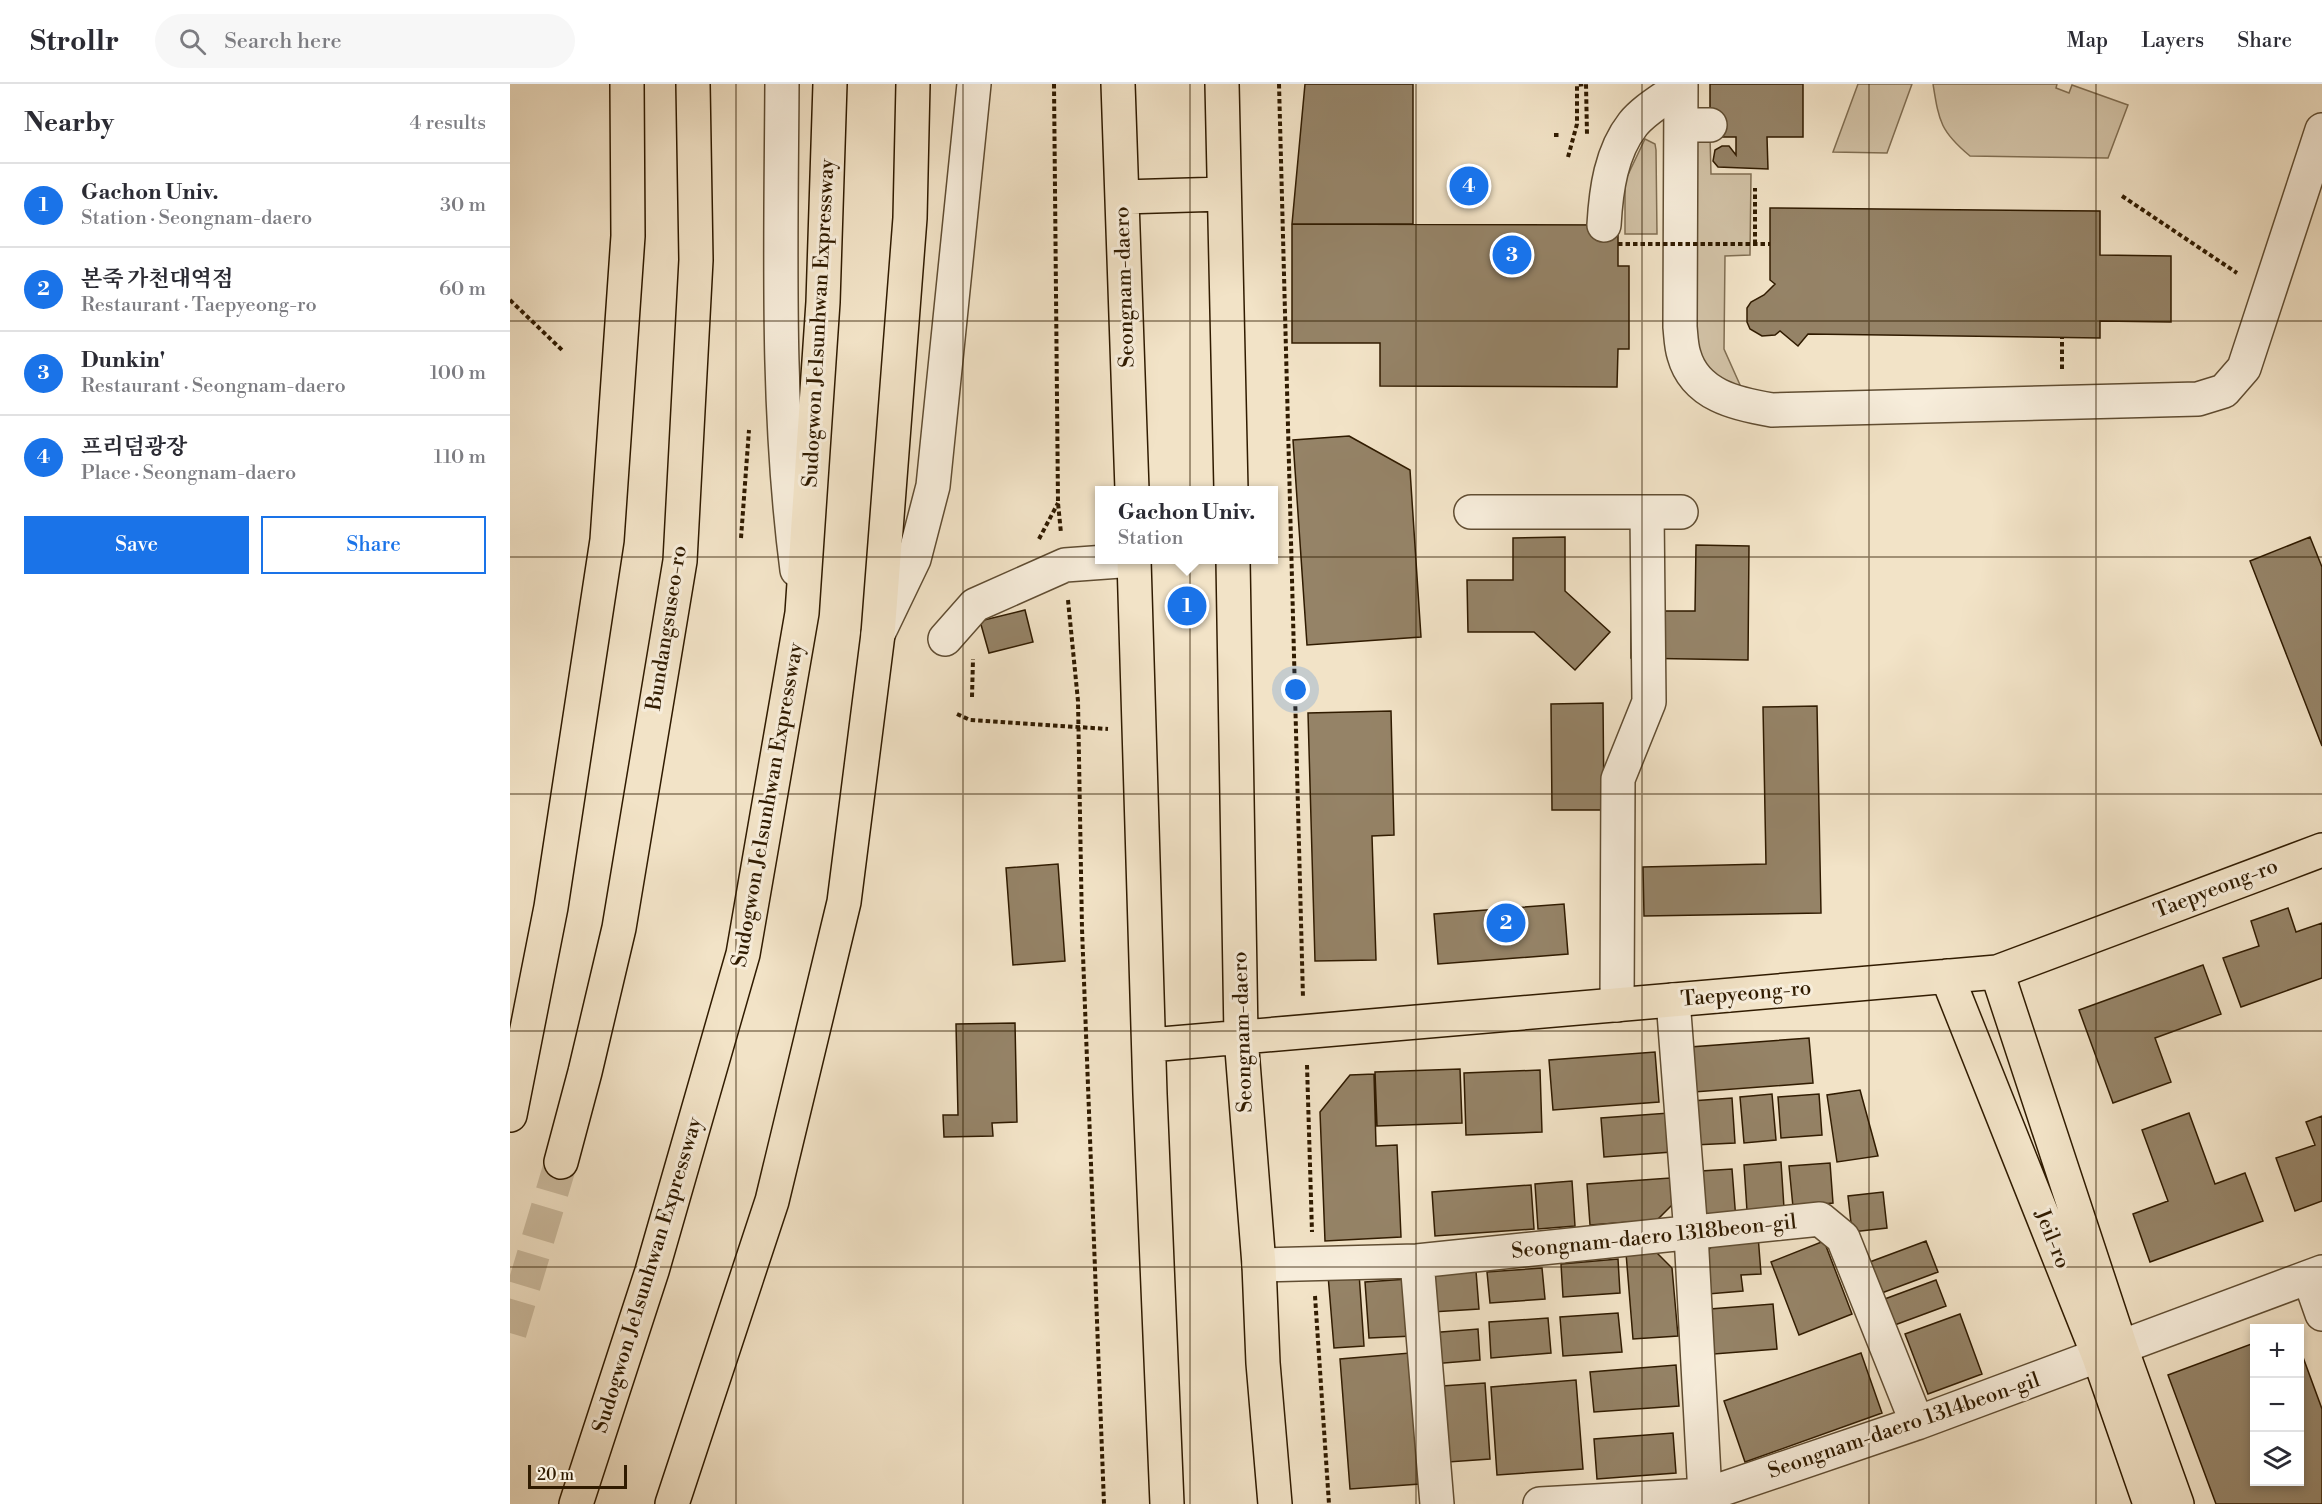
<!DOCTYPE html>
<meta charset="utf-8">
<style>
:root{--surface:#fff;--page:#f7f7f7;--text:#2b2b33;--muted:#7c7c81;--line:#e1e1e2;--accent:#1a73e8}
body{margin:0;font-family:"Libre Bodoni","Noto Serif KR",serif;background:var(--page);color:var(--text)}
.controls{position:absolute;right:18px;bottom:18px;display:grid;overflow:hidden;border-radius:0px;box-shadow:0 3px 9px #0003}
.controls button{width:54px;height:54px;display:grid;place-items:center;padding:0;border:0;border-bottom:2px solid var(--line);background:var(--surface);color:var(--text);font:30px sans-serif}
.scale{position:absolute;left:18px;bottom:15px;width:99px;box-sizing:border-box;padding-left:6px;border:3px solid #301b00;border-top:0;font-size:16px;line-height:21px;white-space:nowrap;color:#301b00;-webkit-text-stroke:4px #f7eddb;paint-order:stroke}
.you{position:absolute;left:786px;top:606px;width:21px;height:21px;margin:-15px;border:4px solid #fff;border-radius:50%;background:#1a73e8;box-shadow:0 0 0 9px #1a73e833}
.badge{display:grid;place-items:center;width:39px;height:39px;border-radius:50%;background:var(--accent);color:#fff;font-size:20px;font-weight:700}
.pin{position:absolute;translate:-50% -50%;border:3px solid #fff;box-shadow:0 2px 6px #0006}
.popup{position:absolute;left:585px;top:402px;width:183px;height:78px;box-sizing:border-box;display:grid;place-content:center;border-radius:0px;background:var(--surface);filter:drop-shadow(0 2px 4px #0005);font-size:20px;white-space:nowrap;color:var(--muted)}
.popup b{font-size:22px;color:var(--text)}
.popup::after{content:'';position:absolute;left:50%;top:100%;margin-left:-12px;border:12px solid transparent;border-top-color:var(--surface)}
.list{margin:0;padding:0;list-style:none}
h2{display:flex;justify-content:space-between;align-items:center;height:78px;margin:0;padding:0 24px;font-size:26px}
h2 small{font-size:20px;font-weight:400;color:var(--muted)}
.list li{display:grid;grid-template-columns:39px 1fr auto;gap:18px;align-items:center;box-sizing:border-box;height:84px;padding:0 24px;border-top:2px solid var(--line)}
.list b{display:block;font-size:22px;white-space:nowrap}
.list p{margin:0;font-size:20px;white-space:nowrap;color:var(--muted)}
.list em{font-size:20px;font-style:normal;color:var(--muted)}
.actions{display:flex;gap:12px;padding:18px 24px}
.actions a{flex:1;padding:14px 0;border:2px solid var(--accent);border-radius:0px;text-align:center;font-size:21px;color:var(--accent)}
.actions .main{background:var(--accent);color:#fff}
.icon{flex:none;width:33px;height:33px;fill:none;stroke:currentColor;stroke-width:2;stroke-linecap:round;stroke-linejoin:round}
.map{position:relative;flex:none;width:1812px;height:1420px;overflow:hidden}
header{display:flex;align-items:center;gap:36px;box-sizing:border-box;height:84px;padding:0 30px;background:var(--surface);border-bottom:2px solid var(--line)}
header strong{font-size:28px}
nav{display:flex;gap:33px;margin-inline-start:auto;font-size:21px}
.search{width:420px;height:54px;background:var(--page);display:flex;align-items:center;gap:15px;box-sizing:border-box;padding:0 21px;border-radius:33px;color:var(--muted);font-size:22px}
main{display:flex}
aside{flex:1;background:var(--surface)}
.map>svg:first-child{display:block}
.green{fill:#d1c1a5;stroke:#806e52;stroke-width:1.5}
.building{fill:#958367;stroke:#301b00;stroke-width:1.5}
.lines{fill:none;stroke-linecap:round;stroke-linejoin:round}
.highway-tunnel{stroke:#cbbb9f;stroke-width:33;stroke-dasharray:33 16;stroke-linecap:butt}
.minor-casing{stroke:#604d32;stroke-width:36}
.major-casing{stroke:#301b00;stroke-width:36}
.highway-casing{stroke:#301b00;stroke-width:36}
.path{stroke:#301b00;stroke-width:4;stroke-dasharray:4.5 3;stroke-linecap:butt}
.minor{stroke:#f7eddb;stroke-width:33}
.major{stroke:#f2e3c7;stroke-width:33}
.highway{stroke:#f2e3c7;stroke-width:33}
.path-bridge{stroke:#301b00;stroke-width:4;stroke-dasharray:4.5 3;stroke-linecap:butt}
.grid{fill:none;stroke:#301b00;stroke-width:1.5;stroke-opacity:0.55}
.labels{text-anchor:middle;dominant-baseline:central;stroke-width:6;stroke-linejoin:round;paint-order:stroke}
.street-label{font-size:21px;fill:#301b00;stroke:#f7eddb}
</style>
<header>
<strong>Strollr</strong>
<div class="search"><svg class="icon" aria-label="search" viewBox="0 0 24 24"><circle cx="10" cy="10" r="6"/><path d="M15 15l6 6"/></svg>Search here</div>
<nav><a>Map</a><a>Layers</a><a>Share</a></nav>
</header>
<main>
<aside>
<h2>Nearby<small>4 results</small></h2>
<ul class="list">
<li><span class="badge">1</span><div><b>Gachon Univ.</b><p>Station · Seongnam-daero</p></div><em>30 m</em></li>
<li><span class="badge">2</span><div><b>본죽 가천대역점</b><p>Restaurant · Taepyeong-ro</p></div><em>60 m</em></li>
<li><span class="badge">3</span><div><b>Dunkin'</b><p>Restaurant · Seongnam-daero</p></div><em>100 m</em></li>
<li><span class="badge">4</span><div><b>프리덤광장</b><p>Place · Seongnam-daero</p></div><em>110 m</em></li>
</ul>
<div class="actions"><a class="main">Save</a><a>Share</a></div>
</aside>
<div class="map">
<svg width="1812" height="1420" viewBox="0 0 1812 1420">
<rect width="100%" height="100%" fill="#f2e3c7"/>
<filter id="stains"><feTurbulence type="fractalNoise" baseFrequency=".00333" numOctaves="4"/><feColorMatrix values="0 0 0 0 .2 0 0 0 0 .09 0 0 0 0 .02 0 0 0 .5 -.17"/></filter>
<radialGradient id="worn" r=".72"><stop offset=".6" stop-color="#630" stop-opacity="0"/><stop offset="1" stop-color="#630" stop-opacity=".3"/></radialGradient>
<path class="green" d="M1348,0H1402L1377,69L1323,68Z
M1423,0H1547L1546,4L1559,9L1562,1L1618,21L1598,74L1460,72C1430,47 1429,37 1423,0Z
M1200,53L1201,90H1241L1240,171L1215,172L1214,265L1235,312C1211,302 1196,284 1186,261L1185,60L1190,55Z
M1135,55L1145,60L1146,66L1147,150H1115V97Z"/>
<path class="building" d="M795,0H903V140H782Z
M1200,0H1293V53H1257L1258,85L1208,83L1203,77L1205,66L1212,62H1219L1226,71V53H1200Z
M1260,124L1590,127V171L1661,172V238L1590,237V254L1298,250L1288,262L1270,247L1265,251L1252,252L1240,245L1237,238V224L1241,218L1254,211L1265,200L1260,196Z
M782,140L1108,141V182H1119V265H1108L1107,303L870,302V259H782Z
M839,352L900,386L911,553L797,561L783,356Z
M1055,453V507L1100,548L1065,586L1024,548H958L957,496H1003V454Z
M1800,453L1812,483V662L1740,477Z
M1186,461L1239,462L1238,576L1121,574V527H1185Z
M515,526L523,558L479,569L470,537Z
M1093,619L1094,726H1042L1041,620Z
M1307,622L1311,829L1134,832L1133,783L1256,780L1253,623Z
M881,627L884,751L862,752L866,876L805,877L798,629Z
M548,780L555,877L503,881L496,784Z
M1054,820L1058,870L928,880L924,830Z
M1778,824L1786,848L1812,839V894L1731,923L1713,874L1749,862L1741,837Z
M1693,881L1711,930L1645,954L1661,998L1603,1019L1569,926Z
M505,939L507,1038L482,1039L483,1052L434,1053L433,1031H448L446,940Z
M1299,954L1303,999L1184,1008L1180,963Z
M1145,968L1149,1018L1043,1026L1039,976Z
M950,985L952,1039L867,1042L865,988Z
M1030,986L1032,1048L956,1051L954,989Z
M864,990L866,1062L887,1061L891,1153L815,1157L810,1028L840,991Z
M1350,1006L1368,1072L1327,1078L1317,1011Z
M1262,1010L1266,1056L1234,1059L1230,1013Z
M1309,1010L1312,1051L1271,1054L1268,1013Z
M1222,1014L1225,1059L1184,1061L1181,1017Z
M1159,1029L1162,1068L1094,1073L1091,1034Z
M1679,1029L1705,1100L1735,1089L1753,1137L1640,1178L1623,1130L1658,1117L1632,1046Z
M1812,1032V1117L1785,1127L1766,1074L1805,1061L1796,1038Z
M1271,1078L1274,1124L1237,1127L1234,1081Z
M1320,1079L1323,1119L1283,1123L1279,1082Z
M1222,1085L1226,1136L1202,1138L1194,1130L1191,1087Z
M1160,1094L1162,1121L1147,1136L1080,1141L1077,1100Z
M1062,1097L1065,1142L1028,1145L1025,1100Z
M1021,1101L1024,1145L925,1152L922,1108Z
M1373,1108L1377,1144L1342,1148L1338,1112Z
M1248,1151L1251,1190L1231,1191L1233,1207L1198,1210L1195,1170L1209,1154Z
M1314,1157L1342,1230L1289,1251L1261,1178Z
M1416,1157L1428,1188L1369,1210L1357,1179Z
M1145,1167L1162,1184L1168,1252L1123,1255L1116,1169Z
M1108,1175L1110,1209L1053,1213L1051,1180Z
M1032,1184L1035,1215L980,1219L977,1188Z
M966,1187L969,1225L922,1228L919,1191Z
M849,1189L854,1262L824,1264L818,1191Z
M898,1195L903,1252L859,1254L855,1198Z
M1426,1196L1436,1222L1382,1242L1372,1216Z
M1263,1220L1267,1265L1204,1270L1200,1225Z
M1108,1229L1112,1268L1053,1272L1050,1233Z
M1450,1230L1472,1290L1418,1310L1395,1250Z
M1038,1234L1041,1269L981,1274L979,1238Z
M968,1245L970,1276L922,1280L919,1249Z
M1744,1259V1398H1790V1265L1812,1325V1420H1706L1658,1291Z
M900,1269L910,1400L840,1405L830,1275Z
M1351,1269L1372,1329L1235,1378L1214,1317Z
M1166,1281L1169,1322L1084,1328L1080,1288Z
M1066,1296L1073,1385L987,1391L981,1303Z
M975,1299L980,1375L938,1378L932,1302Z
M1163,1349L1166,1389L1087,1395L1084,1355Z"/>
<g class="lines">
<path class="highway-tunnel" d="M0,1249L51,1078"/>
<defs>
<path id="minor" d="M272,0C271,162 266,325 287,486
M1171,0L1170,243C1171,252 1171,262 1174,271C1185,311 1226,320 1262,326L1688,315L1714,307L1734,284L1812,46
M1171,41H1200
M1094,141C1096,106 1101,68 1123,40C1135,25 1156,14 1171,2
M961,428H1171
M368,550L404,475L423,402L464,0
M435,555L465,521L555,481L624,476
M1163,916L1181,1150L1195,1411
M1107,921L1108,695L1139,618L1137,428
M907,1177L927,1420
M749,1181L907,1177L1310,1135L1333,1154L1407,1339
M1799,1193L1812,1230
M1030,1420L1195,1411L1407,1339L1812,1188"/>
<path id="major" d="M608,0L622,406
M712,0L721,406
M612,113L714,110
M624,476L640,1010L657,1420
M723,476L731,953L749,1181L753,1279L765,1420
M1487,888L1611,1264L1667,1420
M1437,892L1589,1273L1640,1420
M640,961L1487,888L1812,766"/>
<path id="highway" d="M0,1031L41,823L97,456L118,152L117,0
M51,1078L75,988L109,844L170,477L186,176L183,0
M66,1420L142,1187L233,870L292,529L313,218L320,0
M162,1420L262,1117L334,818L368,550L400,134L403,0"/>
</defs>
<use href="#minor" class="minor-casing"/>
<use href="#major" class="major-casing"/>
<use href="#highway" class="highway-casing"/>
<path class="path" d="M544,0L548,419L551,449
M769,0L793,914
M1044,51H1051
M1058,73L1067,40V1L1076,0L1077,50
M1612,112L1727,189
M1245,160V104
M0,216L53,267
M1552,285V253
M231,454L239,346
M529,455L548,419
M558,516L568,617L572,845L594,1420
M462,613L463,575
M447,630L460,636L598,645
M797,981L802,1148
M805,1212L819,1420"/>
<use href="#minor" class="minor"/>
<use href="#major" class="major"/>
<use href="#highway" class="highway"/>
<path class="path-bridge" d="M1108,160H1260"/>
</g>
<path class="grid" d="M226,0V1420M453,0V1420M680,0V1420M906,0V1420M1132,0V1420M1359,0V1420M1586,0V1420M0,237H1812M0,473H1812M0,710H1812M0,947H1812M0,1183H1812"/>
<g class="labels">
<g class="street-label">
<text transform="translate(615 203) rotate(-92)">Seongnam-daero</text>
<text transform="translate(309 239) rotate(-87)">Sudogwon Je1sunhwan Expressway</text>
<text transform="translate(157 544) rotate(-81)">Bundangsuseo-ro</text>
<text transform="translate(258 721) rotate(-80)">Sudogwon Je1sunhwan Expressway</text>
<text transform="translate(1706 805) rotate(-21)">Taepyeong-ro</text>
<text transform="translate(1236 910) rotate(-5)">Taepyeong-ro</text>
<text transform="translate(733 948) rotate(-92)">Seongnam-daero</text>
<text transform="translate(1144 1153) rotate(-6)">Seongnam-daero 1318beon-gil</text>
<text transform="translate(1542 1155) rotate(68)">Jeil-ro</text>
<text transform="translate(138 1191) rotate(-73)">Sudogwon Je1sunhwan Expressway</text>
<text transform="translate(1394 1342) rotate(-19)">Seongnam-daero 1314beon-gil</text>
</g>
</g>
<rect width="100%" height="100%" filter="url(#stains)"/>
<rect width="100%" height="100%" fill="url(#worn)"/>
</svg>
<div class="controls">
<button>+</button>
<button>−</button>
<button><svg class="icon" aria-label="layers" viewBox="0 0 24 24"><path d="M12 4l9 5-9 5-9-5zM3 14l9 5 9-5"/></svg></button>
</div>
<div class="scale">20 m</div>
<div class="you"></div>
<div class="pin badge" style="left:677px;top:522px">1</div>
<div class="popup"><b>Gachon Univ.</b>Station</div>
<div class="pin badge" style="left:996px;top:839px">2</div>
<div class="pin badge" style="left:1002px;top:171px">3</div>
<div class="pin badge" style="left:959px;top:102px">4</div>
</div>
</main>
